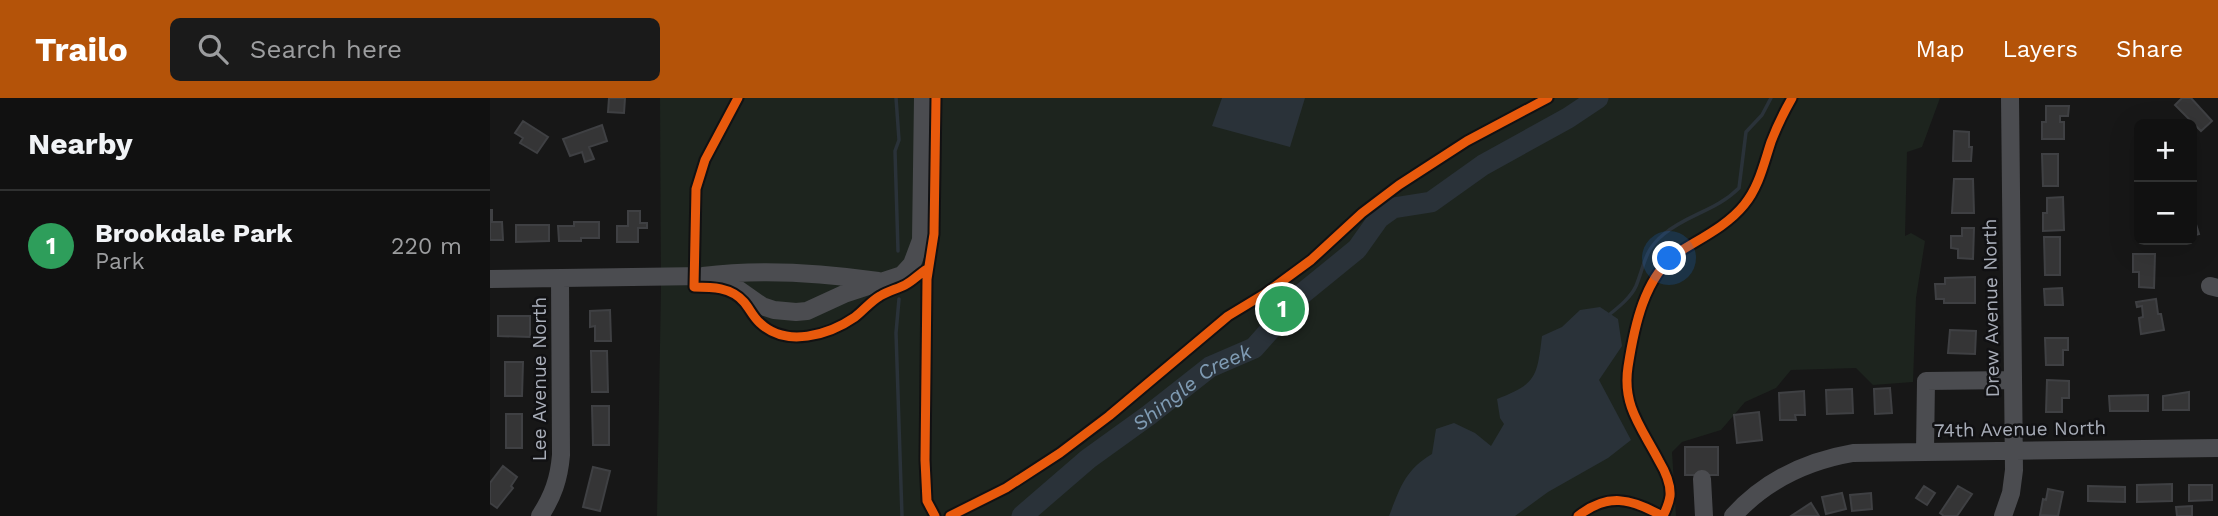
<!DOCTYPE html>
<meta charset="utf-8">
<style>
:root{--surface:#111;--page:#1a1a1a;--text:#f1f3f6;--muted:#9c9d9f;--line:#303131;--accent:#b45309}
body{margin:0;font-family:"Work Sans",sans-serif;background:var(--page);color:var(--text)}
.controls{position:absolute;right:21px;top:21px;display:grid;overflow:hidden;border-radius:10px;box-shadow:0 7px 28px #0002}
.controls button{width:63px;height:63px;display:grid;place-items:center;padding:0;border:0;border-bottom:2px solid var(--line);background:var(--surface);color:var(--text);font:35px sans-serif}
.you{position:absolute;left:1180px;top:161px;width:24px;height:24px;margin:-18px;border:5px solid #fff;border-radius:50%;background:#1a73e8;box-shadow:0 0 0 10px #1a73e833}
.badge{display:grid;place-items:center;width:46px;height:46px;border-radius:50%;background:var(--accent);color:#fff;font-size:23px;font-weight:700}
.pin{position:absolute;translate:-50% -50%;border:4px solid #fff;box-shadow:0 2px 7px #0006}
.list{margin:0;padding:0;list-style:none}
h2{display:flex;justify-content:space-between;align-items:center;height:91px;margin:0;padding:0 28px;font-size:30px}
h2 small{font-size:23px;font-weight:400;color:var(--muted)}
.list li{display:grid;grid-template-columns:46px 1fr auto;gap:21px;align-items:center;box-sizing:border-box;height:112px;padding:0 28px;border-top:2px solid var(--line)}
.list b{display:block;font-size:26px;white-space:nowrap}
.list p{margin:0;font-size:23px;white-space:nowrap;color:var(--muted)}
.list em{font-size:23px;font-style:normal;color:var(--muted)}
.icon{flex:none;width:38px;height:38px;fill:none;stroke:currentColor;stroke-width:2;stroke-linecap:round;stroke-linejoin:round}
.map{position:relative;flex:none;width:1728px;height:418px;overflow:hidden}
header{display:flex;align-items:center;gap:42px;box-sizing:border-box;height:98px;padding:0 35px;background:var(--accent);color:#fff}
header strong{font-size:33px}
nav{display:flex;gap:38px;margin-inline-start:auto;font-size:24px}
.search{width:490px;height:63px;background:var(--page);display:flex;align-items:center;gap:18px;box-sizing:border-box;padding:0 24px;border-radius:10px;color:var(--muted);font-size:26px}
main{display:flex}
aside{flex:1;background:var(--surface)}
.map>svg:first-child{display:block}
.green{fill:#1d241e}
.water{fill:#2a3239}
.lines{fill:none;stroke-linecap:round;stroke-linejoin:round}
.stream{stroke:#2a3239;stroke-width:3.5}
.river{stroke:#2a3239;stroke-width:21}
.building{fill:#353536;stroke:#3f4043;stroke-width:2}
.minor{stroke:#4b4c50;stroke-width:18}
.cycleway-casing{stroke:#111113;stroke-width:13}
.cycleway{stroke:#e8590c;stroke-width:9}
.labels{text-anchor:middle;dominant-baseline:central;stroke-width:5;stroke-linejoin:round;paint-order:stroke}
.street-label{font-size:19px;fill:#a8adb8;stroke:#111113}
.water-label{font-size:21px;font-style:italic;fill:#7f9bb3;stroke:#111113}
</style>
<header>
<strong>Trailo</strong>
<div class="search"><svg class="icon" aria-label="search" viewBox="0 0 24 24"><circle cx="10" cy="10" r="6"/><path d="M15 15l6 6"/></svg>Search here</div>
<nav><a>Map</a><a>Layers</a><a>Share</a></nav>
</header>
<main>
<aside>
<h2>Nearby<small></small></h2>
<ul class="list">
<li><span class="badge" style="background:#2e9e5b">1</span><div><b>Brookdale Park</b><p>Park</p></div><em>220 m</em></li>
</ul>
</aside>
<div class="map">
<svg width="1728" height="418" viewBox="0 0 1728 418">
<rect width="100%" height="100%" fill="#171717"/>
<path class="green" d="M170,0H1450L1432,49L1417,54L1415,138L1421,135L1435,143L1426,200L1423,284L1383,287L1366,270L1301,272L1286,290L1255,304L1231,332L1192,344L1182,354L1186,418H167L171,190Z"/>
<path class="water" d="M732,0H815L800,49L722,28Z
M1110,209L1128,221L1132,248L1109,282L1141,342L1118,360L1058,394L1025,418H899C910,390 915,372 942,356L946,331L964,325L985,335L1001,348L1014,326L1010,320L1007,301C1047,286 1047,278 1052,238L1072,229L1090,212Z"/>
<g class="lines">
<path class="stream" d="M406,0L409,42L405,53L408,153
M409,201L406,235L412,418
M1120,216C1130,208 1141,199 1146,188C1155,166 1154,152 1174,136C1198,116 1226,113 1249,90L1256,34L1272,17L1281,0"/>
<path class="river" id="s1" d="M532,418L598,361L659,317L720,269L764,250L813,195L867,151L889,120L903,110L941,104L993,67L1078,20L1108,0"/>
</g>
<path class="building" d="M119,0H135L134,15L118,14Z
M1692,0H1701L1722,23L1711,33L1685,7Z
M1556,8H1579L1578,18H1570V24H1574V41H1552V24H1556Z
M33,23L58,39L47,55L30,45L33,40L25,35Z
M112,27L117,43L99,49L104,61L95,64L92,54L80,58L73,41Z
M1464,33L1479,34V49H1482L1481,63H1463Z
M1552,56H1568V88H1553Z
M1464,81H1483L1484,115H1462Z
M1573,99L1574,132L1553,133V115H1557V100Z
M0,112H2V124H12L13,142H0Z
M138,113H150V125H157V130H148V144H127V128H138Z
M1705,123L1709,136L1702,138V124Z
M84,124H109V140H91V143H69L68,128H84Z
M26,127H59V143L26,144Z
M1472,130H1484L1483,161L1468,160V151L1461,150V138H1472Z
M1554,139H1570V177H1555Z
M1643,156H1665L1664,190L1649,189V174H1643Z
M1485,179V205H1454V201H1446L1445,186H1455V180Z
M1572,190L1573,207H1555L1554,191Z
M1666,201L1668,216H1671L1674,232L1651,236L1649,220L1653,219L1652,208L1647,209L1646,204Z
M120,212L121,243H105V228L100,229V213Z
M8,218H40V239L8,238Z
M1460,232L1486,233L1485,256L1458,255Z
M1555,240H1578V252H1573V267H1556Z
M101,253H117L118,294H102Z
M15,264H33L32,298H15Z
M1557,282L1579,283V300H1572V314H1556Z
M1400,290L1402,315L1385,316L1384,291Z
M1362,291L1363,315L1337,316L1336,292Z
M1314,293L1315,317H1305L1306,322H1290L1289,295Z
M1699,294V312H1673V298Z
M1658,297V313H1620L1619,298Z
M102,308H119V347H103Z
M1269,314L1272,342L1247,345L1244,317Z
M16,316H32V350H16Z
M1195,349H1228V377H1195Z
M13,368L27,379L21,388L23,390L7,410L0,405V385Z
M103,369L120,373L110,413L93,409Z
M1682,386V403L1647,404V387Z
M1699,387H1722V402L1699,403Z
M1434,388L1445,395L1437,407L1426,400Z
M1468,388L1482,396L1467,418H1454L1450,415Z
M1598,388L1635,389V404L1598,403Z
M1558,391L1573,394L1568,418L1550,417L1553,401L1556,402Z
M1352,395L1356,411L1336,416L1332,399Z
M1381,395L1382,411L1362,413L1360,397Z
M1321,405L1329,418H1301Z
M1702,408V418H1687L1686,409Z"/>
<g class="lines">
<path class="minor" d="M213,178L239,185L272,208L284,212L306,214L317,213L354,196L412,177L422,166L431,142L433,0
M0,181L213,178C268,171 333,175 388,183
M1720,188L1728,190
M1435,353L1436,283L1523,282
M1212,381L1214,418
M50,418C63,398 69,381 71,357L70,181
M1243,418C1276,382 1316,363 1363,355L1728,350
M1513,418L1521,395L1524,372L1520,0"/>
<defs>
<path id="cycleway" d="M248,0L215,62L206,91L204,189C222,189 241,189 254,204C260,211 263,219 270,225C296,250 339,237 365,219C374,212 381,203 390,198C398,193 407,191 415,187C423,183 429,176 437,171
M445,418L437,403L435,362L437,181L444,136L446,0
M460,418L516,390L570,355L619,318L738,218L776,195L821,162L872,115L909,87L977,43L1058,0
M1088,418C1117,395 1141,400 1172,418
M1173,418C1176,412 1179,405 1180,398C1181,386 1175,373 1169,363C1152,330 1132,308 1138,269C1144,230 1154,178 1189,154C1211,140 1237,128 1254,107C1269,89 1274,65 1281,44C1287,28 1294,14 1302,0"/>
</defs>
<use href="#cycleway" class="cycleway-casing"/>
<use href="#cycleway" class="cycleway"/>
</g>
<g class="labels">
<g class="street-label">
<text transform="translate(1501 210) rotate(-91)">Drew Avenue North</text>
<text transform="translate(49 281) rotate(-90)">Lee Avenue North</text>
<text transform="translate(1530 331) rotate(-1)">74th Avenue North</text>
</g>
<g class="water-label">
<text stroke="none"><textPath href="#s1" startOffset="214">Shingle Creek</textPath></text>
</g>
</g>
</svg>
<div class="controls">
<button>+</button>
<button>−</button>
</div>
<div class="you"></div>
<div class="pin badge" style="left:792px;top:211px;background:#2e9e5b">1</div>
</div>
</main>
